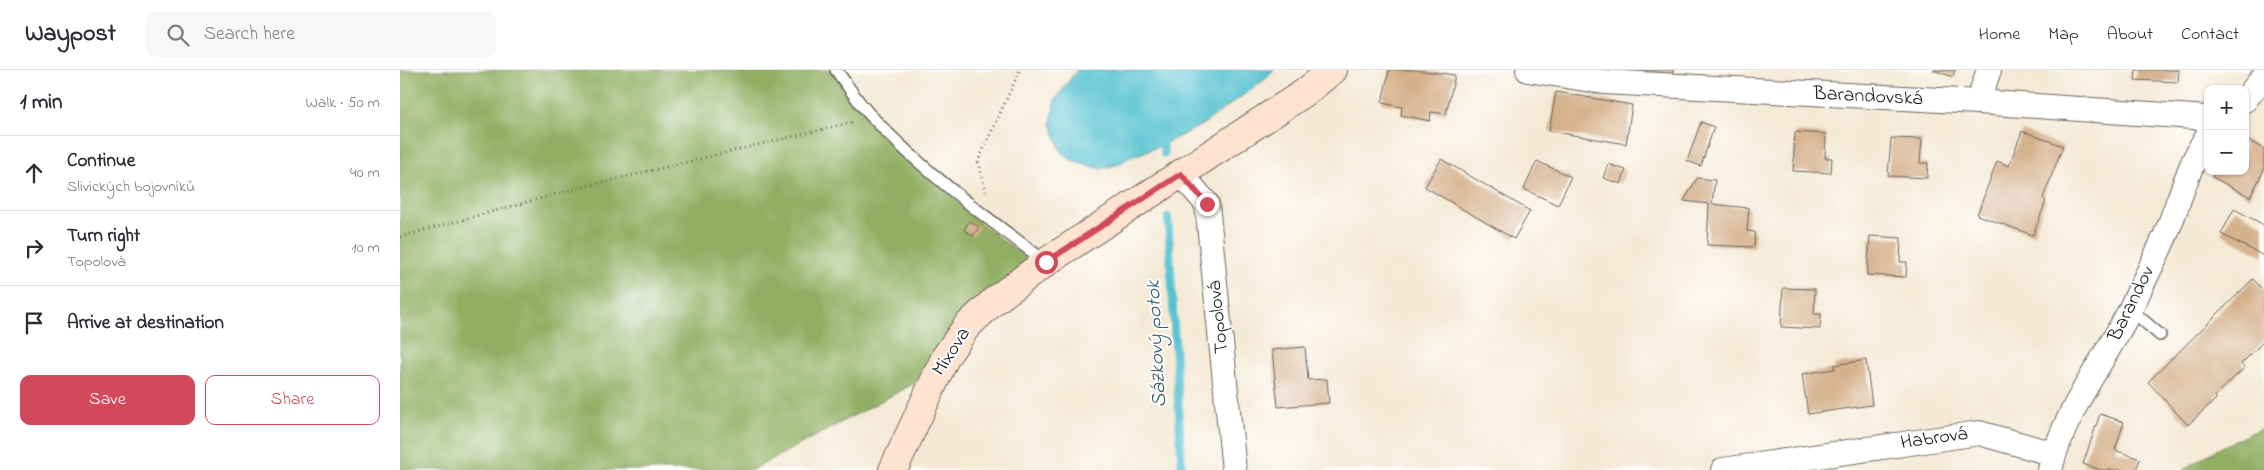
<!DOCTYPE html>
<meta charset="utf-8">
<style>
:root{--surface:#fff;--page:#f7f7f7;--text:#2b2b33;--muted:#7c7c81;--line:#e1e1e2;--accent:#d1495b}
body{margin:0;font-family:"Indie Flower",sans-serif;background:var(--page);color:var(--text)}
.controls{position:absolute;right:15px;top:15px;display:grid;overflow:hidden;border-radius:10px;box-shadow:0 1px 4px #0004}
.controls button{width:45px;height:45px;display:grid;place-items:center;padding:0;border:0;border-bottom:1px solid var(--line);background:var(--surface);color:var(--text);font:25px sans-serif}
.stop{position:absolute;width:15px;height:15px;margin:-11px;border:4px solid #d1495b;border-radius:50%;background:#fff}
.stop.end{background:#d1495b;border-color:#fff;box-shadow:0 1px 5px #0008}
.list{margin:0;padding:0;list-style:none}
h2{display:flex;justify-content:space-between;align-items:center;height:65px;margin:0;padding:0 20px;font-size:21px}
h2 small{font-size:16px;font-weight:400;color:var(--muted)}
.list li{display:grid;grid-template-columns:32px 1fr auto;gap:15px;align-items:center;box-sizing:border-box;height:75px;padding:0 20px;border-top:1px solid var(--line)}
.list b{display:block;font-size:19px;white-space:nowrap}
.list p{margin:0;font-size:16px;white-space:nowrap;color:var(--muted)}
.list em{font-size:16px;font-style:normal;color:var(--muted)}
.actions{display:flex;gap:10px;padding:15px 20px}
.actions a{flex:1;padding:11px 0;border:1px solid var(--accent);border-radius:10px;text-align:center;font-size:18px;color:var(--accent)}
.actions .main{background:var(--accent);color:#fff}
.icon{flex:none;width:28px;height:28px;fill:none;stroke:currentColor;stroke-width:2;stroke-linecap:round;stroke-linejoin:round}
.map{position:relative;flex:none;width:1864px;height:400px;overflow:hidden}
header{display:flex;align-items:center;gap:30px;box-sizing:border-box;height:70px;padding:0 25px;background:var(--surface);border-bottom:1px solid var(--line)}
header strong{font-size:24px}
nav{display:flex;gap:28px;margin-inline-start:auto;font-size:18px}
.search{width:350px;height:45px;background:var(--page);display:flex;align-items:center;gap:12px;box-sizing:border-box;padding:0 18px;border-radius:10px;color:var(--muted);font-size:19px}
main{display:flex}
aside{flex:1;background:var(--surface)}
.map>svg:first-child{display:block}
.forest{fill:#90af62;stroke:#56663f}
.water{fill:#56c2d1;stroke:#396f76}
.lines{fill:none;stroke-linecap:round;stroke-linejoin:round}
.stream{stroke:#56c2d1;stroke-width:8}
.building{fill:#d5b18c}
.lane-casing{stroke:#68645c;stroke-width:14}
.street-casing{stroke:#68645c;stroke-width:26}
.secondary-casing{stroke:#68645c;stroke-width:30}
.path{stroke:#68645c;stroke-width:3;stroke-dasharray:1 4;stroke-linecap:butt}
.lane{stroke:#fff;stroke-width:11}
.street{stroke:#fff;stroke-width:24}
.secondary{stroke:#fee3d1;stroke-width:28}
.route{stroke:#d1495b;stroke-width:6}
.labels{text-anchor:middle;dominant-baseline:central;stroke-width:4;stroke-linejoin:round;paint-order:stroke}
.street-label{font-size:20px;fill:#1c1c1c;stroke:#fff}
.water-label{font-size:21px;font-style:italic;fill:#335e64;stroke:#fff}
</style>
<header>
<strong>Waypost</strong>
<div class="search"><svg class="icon" aria-label="search" viewBox="0 0 24 24"><circle cx="10" cy="10" r="6"/><path d="M15 15l6 6"/></svg>Search here</div>
<nav><a>Home</a><a>Map</a><a>About</a><a>Contact</a></nav>
</header>
<main>
<aside>
<h2>1 min<small>Walk · 50 m</small></h2>
<ul class="list">
<li><svg class="icon" aria-label="ahead" viewBox="0 0 24 24"><path d="M12 20V5M6 11l6-6 6 6"/></svg><div><b>Continue</b><p>Slivických bojovníků</p></div><em>40 m</em></li>
<li><svg class="icon" aria-label="right" viewBox="0 0 24 24"><path d="M7 20v-9h11M14 6l5 5-5 5"/></svg><div><b>Turn right</b><p>Topolová</p></div><em>10 m</em></li>
<li><svg class="icon" aria-label="arrive" viewBox="0 0 24 24"><path d="M6 21V4h12l-3 4 3 4H6"/></svg><div><b>Arrive at destination</b></div></li>
</ul>
<div class="actions"><a class="main">Save</a><a>Share</a></div>
</aside>
<div class="map">
<svg width="1864" height="400" viewBox="0 0 1864 400">
<rect width="100%" height="100%" fill="#fff"/>
<filter id="ink" filterUnits="userSpaceOnUse"><feTurbulence type="fractalNoise" baseFrequency=".02" numOctaves="2"/><feDisplacementMap in="SourceGraphic" scale="10" xChannelSelector="R" yChannelSelector="G"/><feConvolveMatrix kernelMatrix="1 2 1 2 8 2 1 2 1" color-interpolation-filters="sRGB"/></filter>
<filter id="wash" filterUnits="userSpaceOnUse"><feTurbulence type="fractalNoise" baseFrequency=".0096" numOctaves="4" result="noise"/><feDisplacementMap in="SourceGraphic" scale="20" xChannelSelector="R" yChannelSelector="G"/><feGaussianBlur stdDeviation="1.12" result="paint"/><feColorMatrix in="noise" values="0 0 0 0 0 0 0 0 0 0 0 0 0 0 0 0 0 1.4 0 .05"/><feComposite in="paint" operator="in"/></filter>
<g filter="url(#wash)">
<rect width="100%" height="100%" fill="#f4e9d4"/>
<path class="forest" d="M0,0H433L567,142L633,194L558,255L515,313L352,400H0Z
M1864,357V400H1783L1817,379Z"/>
<path class="water" d="M677,0H874L868,7L802,55L762,75L726,89L719,94L701,99L669,89L661,81L651,54L655,30Z"/>
<g class="lines">
<path class="stream" d="M762,66L764,84
M768,147L782,400"/>
</g>
<g id="blocks">
<path class="building" d="M989,0H1015L1055,5L1046,44L1031,42L1030,51L1001,45L1002,37L982,33Z
M1238,0H1274L1269,7L1238,4Z
M1533,0H1555L1553,7Z
M1736,0H1779L1778,12L1735,10Z
M1156,22L1232,35L1226,74L1149,61Z
M1301,52L1314,57L1301,96L1287,91Z
M1622,61L1663,76L1643,128L1646,131L1633,165L1577,145L1597,91L1609,96Z
M1395,62L1426,64L1425,88H1432L1431,103L1393,101Z
M1491,68L1522,69L1520,93H1528L1527,108L1488,106Z
M1845,69L1864,79V100L1850,127L1812,107L1815,101H1845Z
M1041,89L1130,141L1114,169L1025,117Z
M1137,91L1171,107L1158,135L1124,119Z
M1208,94L1226,100L1221,114L1203,108Z
M1297,108L1315,110L1312,134L1349,138L1347,161L1355,162L1354,177L1307,175L1309,134L1284,131Z
M1834,139L1864,155V186L1821,164Z
M569,151L579,157L573,166L564,160Z
M1470,166L1501,168L1500,192H1507L1506,207L1467,205Z
M1853,209L1864,221V271L1841,294L1845,297L1815,326L1816,329L1788,355L1748,312Z
M1383,218L1415,219L1414,244H1421L1420,259L1381,257Z
M905,277L908,310L927,309L929,333L878,337L872,280Z
M1466,290L1472,335L1408,344L1402,304L1435,299L1434,295Z
M1700,344L1724,352L1715,380L1740,389L1736,400H1701L1683,394Z"/>
</g>
</g>
<g filter="url(#ink)">
<use href="#blocks" fill-opacity="0" stroke="#68645c" stroke-width="1"/>
<g class="lines">
<defs>
<path id="lane" d="M436,0C448,16 459,34 473,48C525,103 586,147 646,192
M1730,239L1760,265"/>
<path id="street" d="M1128,0L1204,12L1578,32L1808,48
M1845,30L1864,6
M1578,32L1589,0
M781,104L807,134L834,400
M1323,400L1579,363L1654,384
M1650,400C1664,341 1704,292 1731,238C1743,212 1757,186 1768,159C1781,127 1789,93 1808,65"/>
<path id="secondary" d="M493,400L546,286L567,256L594,231L646,192L904,23L933,0"/>
</defs>
<use href="#lane" class="lane-casing"/>
<use href="#street" class="street-casing"/>
<use href="#secondary" class="secondary-casing"/>
<path class="path" d="M586,122L578,91L620,0
M0,167L171,120L453,52"/>
<use href="#lane" class="lane"/>
<use href="#street" class="street"/>
<use href="#secondary" class="secondary"/>
</g>
</g>
<g class="lines" filter="url(#ink)">
<path class="route" d="M646,192L781,104L807,134"/>
</g>
<g class="labels">
<g class="street-label">
<text transform="translate(1468 27) rotate(3)">Barandovská</text>
<text transform="translate(1732 234) rotate(-64)">Barandov</text>
<text transform="translate(819 247) rotate(-96)">Topolová</text>
<text transform="translate(552 282) rotate(-57)">Mixova</text>
<text transform="translate(1534 369) rotate(-8)">Habrová</text>
</g>
<g class="water-label">
<text transform="translate(757 274) rotate(-93)">Sázkový potok</text>
</g>
</g>
</svg>
<div class="controls">
<button>+</button>
<button>−</button>
</div>
<div class="stop" style="left:646px;top:192px"></div>
<div class="stop end" style="left:807px;top:134px"></div>
</div>
</main>
